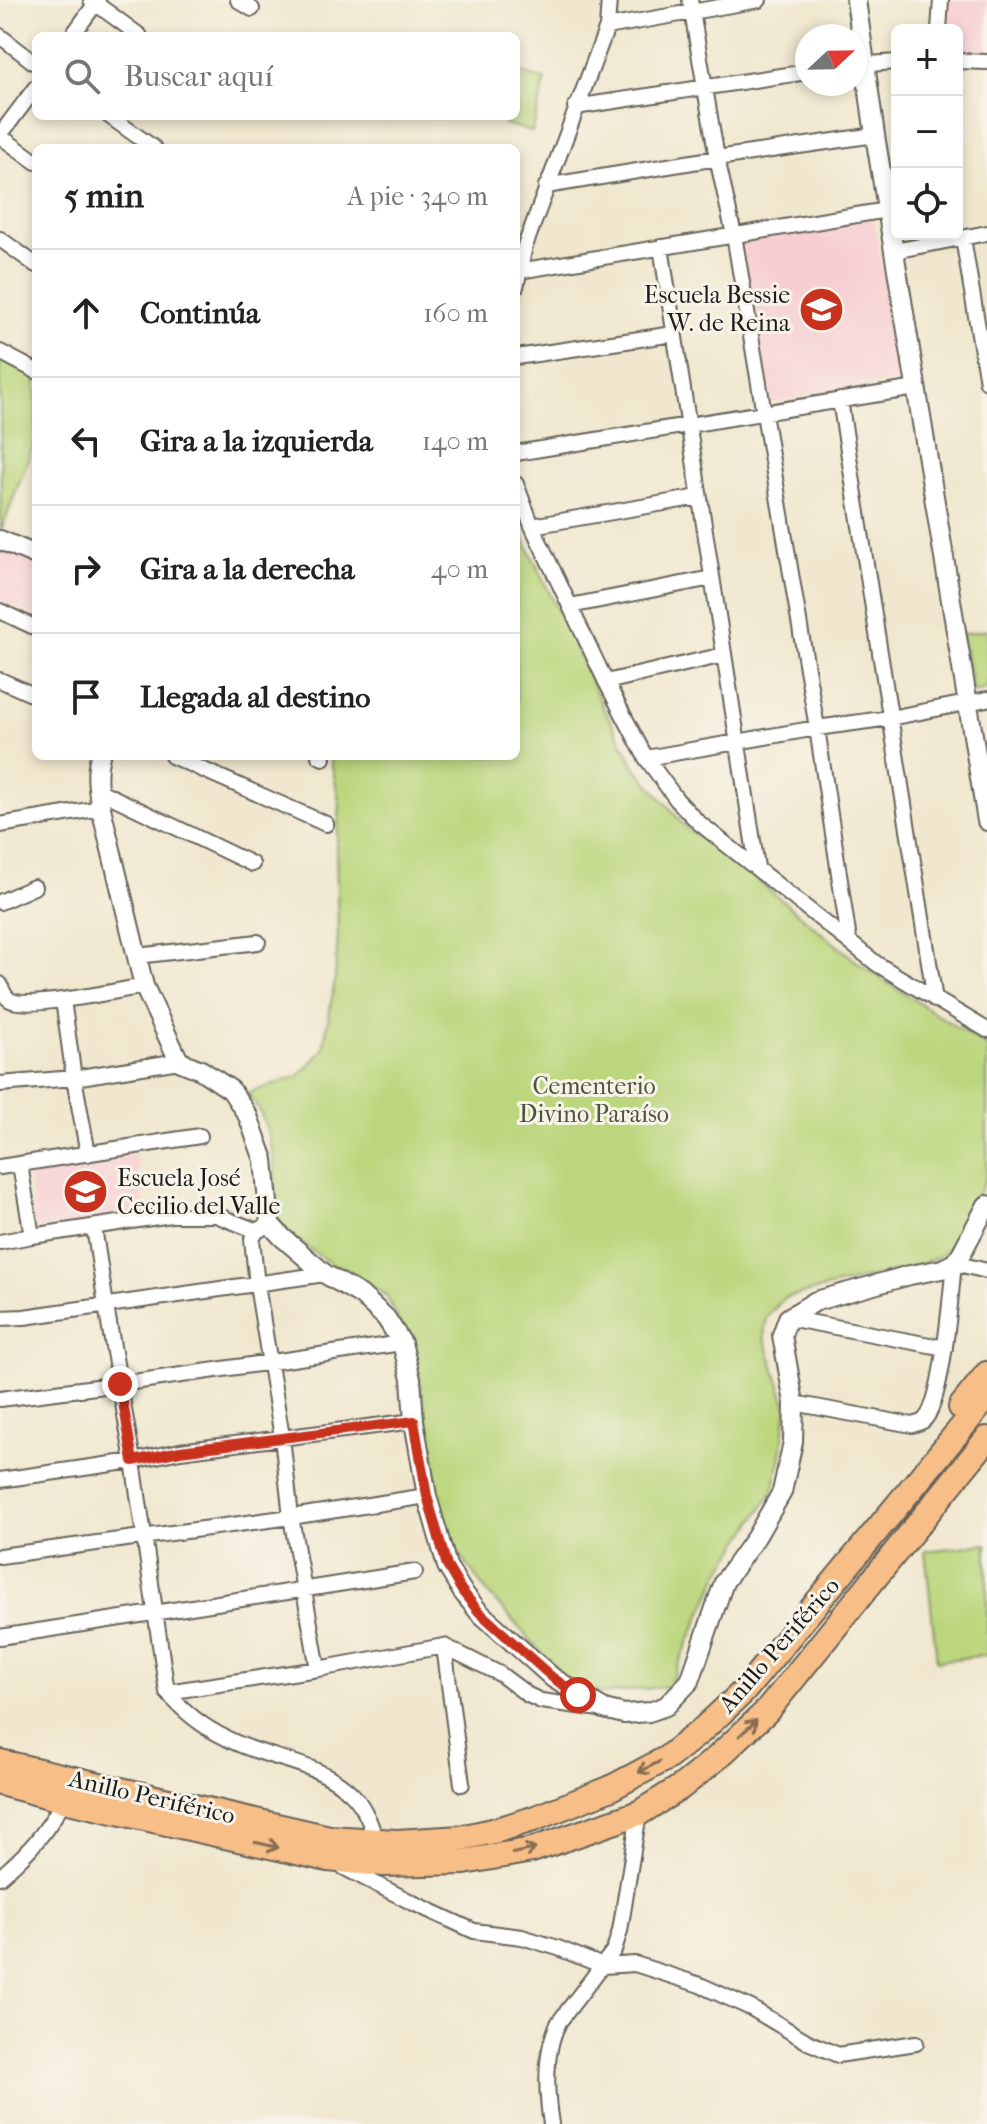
<!DOCTYPE html>
<html lang="es">
<meta charset="utf-8">
<style>
:root{--surface:#fff;--page:#f6f6f6;--text:#222;--muted:#767676;--line:#e0e0e0}
body{margin:0;font-family:"IM FELL French Canon",serif;background:var(--page);color:var(--text)}
.controls{position:absolute;right:24px;top:24px;display:grid;overflow:hidden;border-radius:12px;box-shadow:0 4px 12px #0003}
.controls button{width:72px;height:72px;display:grid;place-items:center;padding:0;border:0;border-bottom:2px solid var(--line);background:var(--surface);color:var(--text);font:40px sans-serif}
.compass{position:absolute;left:795px;top:24px;width:72px;height:72px;border-radius:50%;background:var(--surface);box-shadow:0 4px 12px #0003;rotate:68deg}
.stop{position:absolute;width:24px;height:24px;margin:-18px;border:6px solid #c8321e;border-radius:50%;background:#fff}
.stop.end{background:#c8321e;border-color:#fff;box-shadow:0 2px 8px #0008}
.list{margin:0;padding:0;list-style:none}
h2{display:flex;justify-content:space-between;align-items:center;height:104px;margin:0;padding:0 32px;font-size:34px}
h2 small{font-size:26px;font-weight:400;color:var(--muted)}
.list li{display:grid;grid-template-columns:52px 1fr auto;gap:24px;align-items:center;box-sizing:border-box;height:128px;padding:0 32px;border-top:2px solid var(--line)}
.list b{display:block;font-size:30px;white-space:nowrap}
.list em{font-size:26px;font-style:normal;color:var(--muted)}
.icon{flex:none;width:44px;height:44px;fill:none;stroke:currentColor;stroke-width:2;stroke-linecap:round;stroke-linejoin:round}
.map{position:relative;flex:none;width:987px;height:2124px;overflow:hidden}
.search{position:absolute;background:var(--surface);box-shadow:0 4px 12px #0003;left:32px;top:32px;width:488px;height:88px;display:flex;align-items:center;gap:20px;box-sizing:border-box;padding:0 28px;border-radius:12px;color:var(--muted);font-size:30px}
.panel{position:absolute;background:var(--surface);box-shadow:0 4px 12px #0003;left:32px;top:144px;width:488px;height:616px;border-radius:12px}
.map>svg:first-child{display:block}
.built{fill:#f7cfd3}
.green{fill:#bbd67c;stroke:#6c794c;stroke-width:2}
.lines{fill:none;stroke-linecap:round;stroke-linejoin:round}
.minor-casing{stroke:#66635a;stroke-width:18}
.tertiary-casing{stroke:#66635a;stroke-width:22}
.trunk-casing{stroke:#66635a;stroke-width:28}
.minor{stroke:#fff;stroke-width:14}
.tertiary{stroke:#fff;stroke-width:18}
.trunk{stroke:#f7be87;stroke-width:24}
.oneway{stroke:#8a6d52}
.route{stroke:#c8321e;stroke-width:10}
.labels{text-anchor:middle;dominant-baseline:central;stroke-width:6;stroke-linejoin:round;paint-order:stroke}
.poi-label{font-size:24px;fill:#1c1c1c;stroke:#f7f3e8;text-anchor:end}
.park-label{font-size:24px;fill:#4c5439;stroke:#f7f3e8}
.street-label{font-size:24px;fill:#1c1c1c;stroke:#f7f3e8}
</style>
<div class="map">
<svg width="987" height="2124" viewBox="0 0 987 2124">
<rect width="100%" height="100%" fill="#f7f3e8"/>
<filter id="ink" filterUnits="userSpaceOnUse"><feTurbulence type="fractalNoise" baseFrequency=".0125" numOctaves="2"/><feDisplacementMap in="SourceGraphic" scale="16" xChannelSelector="R" yChannelSelector="G"/><feConvolveMatrix kernelMatrix="1 2 1 2 8 2 1 2 1" color-interpolation-filters="sRGB"/></filter>
<filter id="wash" filterUnits="userSpaceOnUse"><feTurbulence type="fractalNoise" baseFrequency=".006" numOctaves="4" result="noise"/><feDisplacementMap in="SourceGraphic" scale="32" xChannelSelector="R" yChannelSelector="G"/><feGaussianBlur stdDeviation="1.8" result="paint"/><feColorMatrix in="noise" values="0 0 0 0 0 0 0 0 0 0 0 0 0 0 0 0 0 1.4 0 .05"/><feComposite in="paint" operator="in"/></filter>
<g filter="url(#wash)">
<rect width="100%" height="100%" fill="#f0e7ce"/>
<path class="built" d="M945,0H987V55L957,54V30H944Z
M873,216L902,380L771,403L739,238Z
M0,545L36,561V618L0,602Z
M135,1153L146,1215L36,1231L27,1169Z"/>
<path class="green" d="M518,72L546,80L532,132L504,124L506,116H516V80Z
M0,358L28,372L36,379V438L1,531Z
M516,522L603,707L636,768L686,828L751,875L862,966L987,1047V1176L953,1245L936,1258L916,1266L784,1298L766,1318L764,1336L787,1407L781,1456L773,1491L719,1574L669,1686L601,1694L569,1683L487,1592L457,1551L441,1513L428,1425L413,1350L386,1295L340,1270L295,1239L279,1221L276,1209L274,1159L269,1136L260,1111L248,1093L299,1076L323,1050L335,980L338,933L336,847L340,805L330,756H516Z
M987,630V689L973,692L962,634Z
M987,1544V1655L937,1661L925,1551Z"/>
</g>
<g filter="url(#ink)">
<g class="lines">
<defs>
<path id="minor" d="M91,0L140,36
M238,0L252,9
M690,0L717,158L734,235L817,728L849,940
M607,27L759,0
M939,30L941,0
M0,36L36,64
M72,36L98,0
M957,61L987,62
M855,65L897,62
M575,107L807,72
M109,116L154,148
M0,135L36,87
M0,136L36,162
M546,186L717,158L875,135
M963,238L987,382
M0,239L36,265
M661,247L757,867
M894,251L987,233
M519,271L887,210
M516,287L525,246L607,27L609,0
M0,352L36,371
M516,357L674,334
M840,400L935,1000
M516,453L916,388
M516,484L532,526L606,682L646,758L677,800L698,822L877,964L987,1030
M532,526L699,497
M570,606L712,578
M0,611L36,628
M0,680L36,696
M606,682L724,655
M172,756L326,824
M319,756L323,758
M646,758L817,728L890,718L987,699
M98,790L252,864
M0,825L101,808
M0,902L34,887
M137,956L258,942
M0,984C2,990 5,997 10,1000C28,1010 120,990 144,986
M63,1000L74,1078L88,1154
M0,1084L74,1078L179,1061
M20,1165L32,1236L171,1215H216L257,1231
M0,1167L200,1136
M270,1224L257,1231L252,1239L257,1285L282,1437L291,1517L318,1669
M94,1227L106,1306L133,1461L167,1692C183,1711 203,1727 226,1738C266,1760 317,1760 351,1793C364,1805 371,1825 377,1842
M0,1242L32,1236
M0,1318L24,1317L325,1274
M788,1318L945,1348
M0,1399L120,1384L402,1343
M794,1403L912,1425C915,1424 920,1423 923,1421C943,1406 951,1291 954,1263L987,1271
M0,1480L133,1461L180,1451L414,1421
M0,1556L291,1517L427,1496
M0,1637L415,1572
M444,1646L462,1784
M167,1692L318,1669L444,1646L500,1674L528,1695L541,1701L600,1709
M339,1865L411,1902L474,1931L522,1937L558,1948L603,1966L635,1964L700,1985L751,2008L808,2042L838,2055L916,2043
M0,1877C30,1851 45,1834 64,1800
M551,2124C546,2092 544,2051 559,2022L614,1950L620,1931L639,1813"/>
<path id="tertiary" d="M856,0L875,135L987,821
M0,540L36,555
M100,756C95,773 98,791 101,808L144,986L179,1061L201,1070L231,1090L248,1116L264,1160L270,1224L282,1237L325,1274L361,1295L386,1318L402,1343L411,1379L414,1421L427,1496L447,1566L462,1591L479,1612L553,1678L604,1709L624,1714L649,1712L666,1706L690,1681L724,1582L756,1537L782,1492L793,1442L794,1403L782,1335L788,1318L816,1301L910,1275L942,1269L954,1263L961,1254L987,1205"/>
<path id="trunk" d="M961,1407L987,1374
M0,1762L329,1838L397,1842L461,1838L497,1830L533,1819L609,1789L667,1758L701,1731L743,1692L987,1397
M0,1783L64,1800L328,1859L383,1864L464,1862L532,1850L639,1813L681,1787L718,1757L767,1711L987,1439"/>
</defs>
<use href="#minor" class="minor-casing"/>
<use href="#tertiary" class="tertiary-casing"/>
<use href="#trunk" class="trunk-casing"/>
<use href="#minor" class="minor"/>
<use href="#tertiary" class="tertiary"/>
<use href="#trunk" class="trunk"/>
</g>
<defs><path id="oneway-shaft" d="M-6 0H5M1.5-3L5.5 0L1.5 3" fill="none" stroke-width="1.6" stroke-linecap="round" stroke-linejoin="round" transform="scale(2)"/></defs>
<g class="oneway">
<use href="#oneway-shaft" transform="translate(748 1728) rotate(-43)"/>
<use href="#oneway-shaft" transform="translate(649 1767) rotate(152)"/>
<use href="#oneway-shaft" transform="translate(267 1845) rotate(13)"/>
<use href="#oneway-shaft" transform="translate(524 1851) rotate(-12)"/>
</g>
</g>
<g class="lines" filter="url(#ink)">
<path class="route" d="M120,1384L133,1461L180,1451L414,1421L427,1496L447,1566L462,1591L479,1612L553,1678L578,1695"/>
</g>
<defs>
<symbol id="school-disc" viewBox="-11 -11 22 22"><circle r="9.5" fill="#c8321e" stroke="#f7f3e8"/><path d="M0-5L7-2L0 1L-7-2ZM-4 1L0 2.5L4 1V4Q0 6-4 4Z" fill="#fff"/></symbol>
</defs>
<g fill-rule="evenodd">
<use href="#school-disc" x="796" y="284" width="51" height="51"/>
<use href="#school-disc" x="60" y="1166" width="51" height="51"/>
</g>
<g class="labels">
<g class="poi-label">
<text x="790" y="295">Escuela Bessie<tspan x="790" dy="28">W. de Reina</tspan></text>
<text x="117" y="1178" text-anchor="start">Escuela José<tspan x="117" dy="28">Cecilio del Valle</tspan></text>
</g>
<g class="park-label">
<text x="594" y="1086">Cementerio<tspan x="594" dy="28">Divino Paraíso</tspan></text>
</g>
<g class="street-label">
<text transform="translate(779 1645) rotate(-49)">Anillo Periférico</text>
<text transform="translate(152 1797) rotate(13)">Anillo Periférico</text>
</g>
</g>
</svg>
<div class="controls">
<button>+</button>
<button>−</button>
<button><svg class="icon" aria-label="locate" viewBox="0 0 24 24"><circle cx="12" cy="12" r="6"/><path d="M12 2v4M12 18v4M2 12h4M18 12h4"/></svg></button>
</div>
<svg class="compass" viewBox="-18 -18 36 36"><path d="M0-13l5 13h-10z" fill="#e53935"/><path d="M0 13l5-13h-10z" fill="#767676"/></svg>
<div class="stop" style="left:578px;top:1695px"></div>
<div class="stop end" style="left:120px;top:1384px"></div>
<div class="search"><svg class="icon" aria-label="search" viewBox="0 0 24 24"><circle cx="10" cy="10" r="6"/><path d="M15 15l6 6"/></svg>Buscar aquí</div>
<section class="panel">
<h2>5 min<small>A pie · 340 m</small></h2>
<ul class="list">
<li><svg class="icon" aria-label="ahead" viewBox="0 0 24 24"><path d="M12 20V5M6 11l6-6 6 6"/></svg><div><b>Continúa</b></div><em>160 m</em></li>
<li><svg class="icon" aria-label="left" viewBox="0 0 24 24"><path d="M17 20v-9H6M10 6l-5 5 5 5"/></svg><div><b>Gira a la izquierda</b></div><em>140 m</em></li>
<li><svg class="icon" aria-label="right" viewBox="0 0 24 24"><path d="M7 20v-9h11M14 6l5 5-5 5"/></svg><div><b>Gira a la derecha</b></div><em>40 m</em></li>
<li><svg class="icon" aria-label="arrive" viewBox="0 0 24 24"><path d="M6 21V4h12l-3 4 3 4H6"/></svg><div><b>Llegada al destino</b></div></li>
</ul>
</section>
</div>
